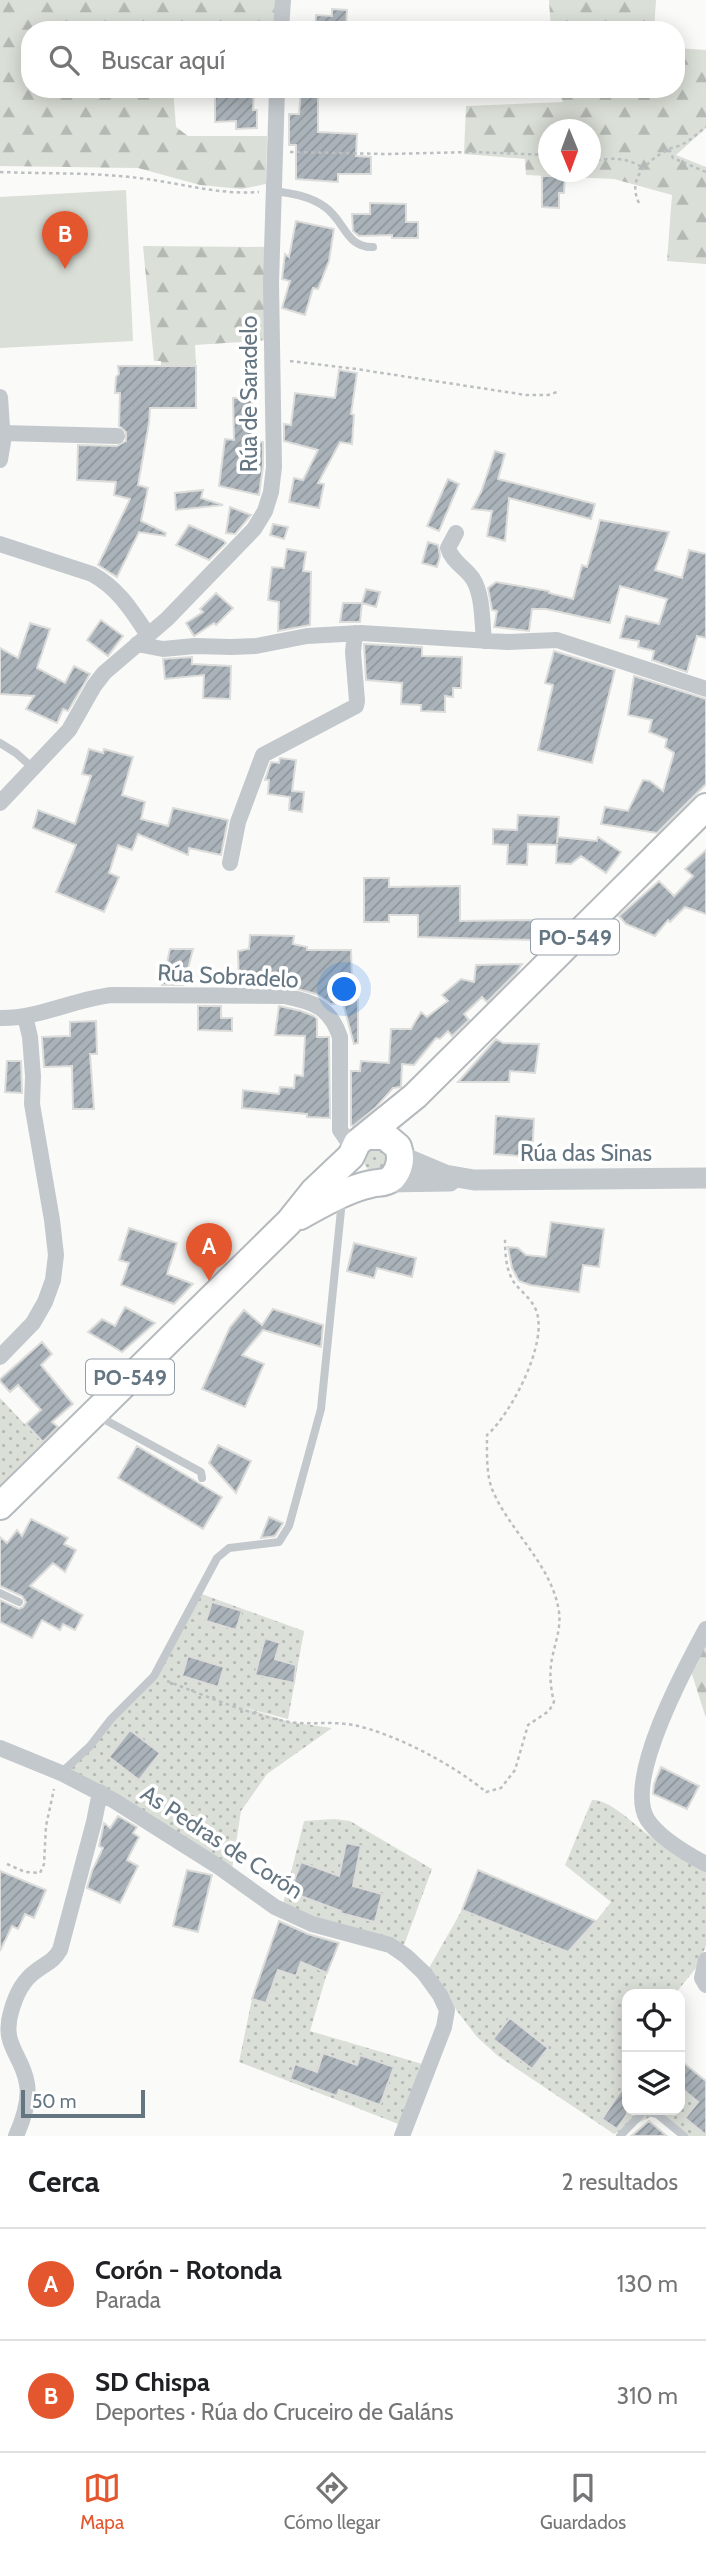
<!DOCTYPE html>
<html lang="es">
<meta charset="utf-8">
<style>
:root{--surface:#fff;--page:#f2f2f2;--text:#202124;--muted:#757577;--line:#e0e0e0;--accent:#e4572e}
body{margin:0;font-family:Cabin,sans-serif;background:var(--page);color:var(--text)}
.controls{position:absolute;right:21px;bottom:21px;display:grid;overflow:hidden;border-radius:14px;box-shadow:0 4px 18px #0003}
.controls button{width:63px;height:63px;display:grid;place-items:center;padding:0;border:0;border-bottom:2px solid var(--line);background:var(--surface);color:var(--text);font:35px sans-serif}
.compass{position:absolute;left:538px;top:119px;width:63px;height:63px;border-radius:50%;background:var(--surface);box-shadow:0 4px 18px #0003;rotate:179deg}
.scale{position:absolute;left:21px;bottom:18px;width:124px;box-sizing:border-box;padding-left:7px;border:4px solid #657683;border-top:0;font-size:19px;line-height:24px;white-space:nowrap;color:#657683;-webkit-text-stroke:5px #fff;paint-order:stroke}
.you{position:absolute;left:345px;top:990px;width:24px;height:24px;margin:-18px;border:5px solid #fff;border-radius:50%;background:#1a73e8;box-shadow:0 0 0 10px #1a73e833}
.badge{display:grid;place-items:center;width:46px;height:46px;border-radius:50%;background:var(--accent);color:#fff;font-size:23px;font-weight:700}
.pin{position:absolute;translate:-50% -58px;filter:drop-shadow(0 2px 4px #0008)}
.pin::after{content:'';position:absolute;top:37px;width:24px;height:21px;background:inherit;clip-path:polygon(0 0,100% 0,50% 100%)}
.list{margin:0;padding:0;list-style:none}
h2{display:flex;justify-content:space-between;align-items:center;height:91px;margin:0;padding:0 28px;font-size:30px}
h2 small{font-size:23px;font-weight:400;color:var(--muted)}
.list li{display:grid;grid-template-columns:46px 1fr auto;gap:21px;align-items:center;box-sizing:border-box;height:112px;padding:0 28px;border-top:2px solid var(--line)}
.list b{display:block;font-size:26px;white-space:nowrap}
.list p{margin:0;font-size:23px;white-space:nowrap;color:var(--muted)}
.list em{font-size:23px;font-style:normal;color:var(--muted)}
.icon{flex:none;width:38px;height:38px;fill:none;stroke:currentColor;stroke-width:2;stroke-linecap:round;stroke-linejoin:round}
.map{position:relative;flex:none;width:706px;height:2136px;overflow:hidden}
.search{position:absolute;background:var(--surface);box-shadow:0 4px 18px #0003;left:21px;right:21px;top:21px;height:77px;display:flex;align-items:center;gap:18px;box-sizing:border-box;padding:0 24px;border-radius:28px;color:var(--muted);font-size:26px}
.sheet{height:315px;background:var(--surface)}
nav{display:flex;justify-content:space-around;align-items:center;box-sizing:border-box;height:98px;border-top:2px solid var(--line);background:var(--surface);font-size:19px;color:var(--muted)}
nav a{display:grid;justify-items:center;gap:4px}
nav .on{color:var(--accent)}
.map>svg:first-child{display:block}
.grass{fill:url(#grass-dots)}
.forest{fill:url(#forest-firs);fill-rule:evenodd}
.pitch{fill:#dadfd7}
.building{fill:url(#building-hatch);stroke:#dcdcda;stroke-width:2}
.lines{fill:none;stroke-linecap:round;stroke-linejoin:round}
.primary-casing{stroke:#b5babe;stroke-width:30}
.path{stroke:#bbbfc2;stroke-width:2.5;stroke-dasharray:3.5 3.5;stroke-linecap:butt}
.service{stroke:#c3c8cc;stroke-width:8}
.minor{stroke:#c3c8cc;stroke-width:16}
.tertiary{stroke:#c3c8cc;stroke-width:21}
.primary{stroke:#fff;stroke-width:26}
.labels{text-anchor:middle;dominant-baseline:central;stroke-width:7;stroke-linejoin:round;paint-order:stroke}
.shield{fill:#fff;stroke:#939fa8;stroke-width:2}
.shield-label{font-size:21px;font-weight:bold;fill:#657683}
.street-label{font-size:23px;fill:#657683;stroke:#fff}
</style>
<div class="map">
<svg width="706" height="2136" viewBox="0 0 706 2136">
<defs>
<pattern id="grass-dots" width="8" height="8" patternUnits="userSpaceOnUse" patternTransform="scale(1.75)"><rect width="8" height="8" fill="#dadfd7"/><path d="M2 2h.1M6 6h.1" fill="none" stroke="#b4b9b4" stroke-width="1.8" stroke-linecap="round"/></pattern>
<pattern id="forest-firs" width="22" height="20" patternUnits="userSpaceOnUse" patternTransform="scale(1.75)"><rect width="22" height="20" fill="#dadfd7"/><path d="M5 1l3.5 6h-7zM16 11l3.5 6h-7z" fill="#b4b9b4"/></pattern>
<pattern id="building-hatch" width="6" height="6" patternUnits="userSpaceOnUse" patternTransform="scale(1.75)"><rect width="6" height="6" fill="#aab3b9"/><path d="M-1 1l2-2M0 6l6-6M5 7l2-2" fill="none" stroke="#8e969c"/></pattern>
</defs>
<rect width="100%" height="100%" fill="#fafaf8"/>
<path class="grass" d="M364 1160a12 12 0 1 1 24 0a12 12 0 1 1-24 0Z
M0,1398L53,1454L0,1502Z
M199,1593L304,1631L288,1719L242,1707L290,1722L332,1728L267,1774L241,1811L231,1876L61,1773L154,1676Z
M592,1800C611,1799 637,1828 653,1838C670,1850 688,1860 706,1870V1946L696,1968L675,1994H627V2110H680V2060L706,2081V2136H682L657,2114L614,2134L498,2056L477,2037L457,2011L429,1968L462,1910L478,1870L596,1921L611,1902L565,1865Z
M334,1819L350,1821L432,1869L404,1945L330,1923L283,1904L304,1821Z
M301,1962L327,1973L310,2031L429,2066L406,2127L239,2062L252,1999L266,2003L278,1970L296,1976Z"/>
<path class="forest" d="M0,0H277L274,30H30V89H173L176,127L188,136H267L266,184L242,189L200,185L138,168L0,166Z
M549,0H656L654,30H551Z
M676,48L706,50V128L676,155L706,167V264L667,261L672,195L614,179L526,175L525,159L464,154L466,106L563,102L557,89H676ZM548,130H590V172H548Z
M143,246L271,247V340L195,345L196,366L161,367V361H154Z
M706,1632V1718L688,1662Z"/>
<path class="pitch" d="M126,190L133,341L0,348V197Z"/>
<path class="building" d="M332,9L347,10L346,30H315L316,15L332,16Z
M236,89H254L253,110H257V128L236,129V121L215,122V90Z
M301,89H318V132L357,134L356,156L371,157V174H338V182L296,179V145H289V114H299Z
M542,176H565L564,193H559V208L542,207Z
M370,203L406,204V222H418V238H392V235L359,236L353,231L352,214H370Z
M296,221L334,229L329,261L318,289L313,288L305,315L282,308L290,281L282,279L285,254L289,257Z
M118,366H196V408H150L149,423L138,485L148,488L141,521L166,533L165,536L139,532L117,577L98,565L130,499L114,495L116,482L77,480L78,445L117,446L126,441V432L119,426L120,393H115L116,377L119,374Z
M339,370L357,373L351,414L354,415L352,444L340,442L318,483L324,484L319,508L289,502L294,478L303,480L318,450L284,441V424L291,425L295,393L335,398Z
M233,398H252V441L263,442V466L259,495L219,486L225,439L234,440Z
M495,451L505,454L498,479L595,504L591,519L509,498L505,541L487,536L492,511L472,509L481,492Z
M448,479L459,484L439,531L427,526Z
M203,490L201,498L223,505L176,510L175,493Z
M230,507L251,515L235,534L226,533Z
M600,520L669,532L655,570L682,578L689,550L706,554V638L697,636L687,672L652,660L654,651L638,647L639,641L620,638L626,616L659,624L667,599L620,586L610,623L546,609H532L529,631L494,627L497,611L492,610L488,588L496,582L549,591V593L573,599L582,565L587,567Z
M273,524L288,527L284,539L270,535Z
M189,525L223,540L226,543L209,560L176,545Z
M428,542L438,545L440,556L437,567L422,563Z
M287,549L306,552L303,571L311,572L310,625L278,631L279,602L268,600L272,567L284,568Z
M366,589L380,592L376,607L362,603Z
M216,593L233,608L216,625L214,623L194,636L186,623L203,612L200,609Z
M343,603H362L360,622H340Z
M101,620L123,636L108,656L87,640Z
M30,623L50,629L37,668L65,683L74,666L90,674L68,711L63,709L57,723L26,709L34,696L0,694V648L18,658Z
M364,644L422,647V656L462,657L461,688H453V697L445,696V712L421,711V705L401,704L402,683L366,680Z
M554,651L615,670L592,763L538,750L553,685L545,683Z
M192,657V664L231,666L230,699L203,698L204,675L165,679L163,659Z
M634,676L706,699V784L657,833L601,824L605,807L628,811L643,780L650,781L663,791L674,753L665,747L667,739L649,732L652,720L628,715Z
M89,749L103,753L104,749L133,757L122,795L145,802L141,819L168,826L173,808L228,820L221,855L189,848L188,855L138,834L132,850L118,845L109,873L119,877L104,912L56,892L76,845L33,828L38,810L75,824L91,776L82,774Z
M280,758L296,760L292,791L304,792L302,812L289,810L290,797L268,794L269,780H265L271,762L279,763Z
M518,815L559,817L557,843L558,837L597,841L598,837L621,852L606,873L581,856L571,864L556,863L557,845L528,844L527,865L507,864L508,845L493,844V829L517,830Z
M706,850V914L685,907L670,922L668,920L655,936L626,924L619,916L659,881L674,896L693,876L685,869Z
M364,878H389V887L460,886V921L532,920V940L418,937V915H389V922H364Z
M250,935L294,936L293,944L307,947V950H351L352,982H358V1043L354,1044L343,1003L331,1004L316,994L286,986L239,985L238,951L249,949Z
M170,949H193L184,985H162Z
M522,964L516,973L487,1002L482,997L464,1014L469,1020L452,1036L448,1031L440,1039L436,1038L414,1065L402,1064L401,1087L393,1088L376,1107L353,1126L351,1125V1071H360L361,1061L389,1063L391,1029H411L421,1012L427,1017L448,1001L442,995L461,979L474,982L476,965Z
M198,1006H221V1018H232V1031L198,1030Z
M279,1006L301,1011L314,1016L317,1019V1037H329L330,1118L307,1117V1114L242,1108L243,1090L279,1094L280,1087L294,1088L295,1075L303,1076L305,1036L275,1035Z
M96,1021L97,1054H90L94,1109H73L72,1066L44,1067L42,1037L70,1036V1022Z
M496,1039L503,1043L539,1044L535,1073L510,1071L509,1082H458Z
M7,1061H21L22,1093L5,1092Z
M496,1116L534,1119L532,1157L494,1154Z
M551,1222L604,1229L599,1267L583,1265L579,1292L530,1285L519,1281L512,1268L508,1247L518,1248L526,1255L546,1257Z
M129,1228L177,1243L167,1274L193,1284L174,1304L121,1285L129,1263L119,1260Z
M354,1243L416,1258L412,1277L377,1268L374,1278L347,1271Z
M125,1307L155,1323L122,1352L88,1332L102,1319L115,1326Z
M273,1309L323,1325L321,1347L263,1330L242,1355L264,1364L245,1407L202,1389L230,1327L244,1310L262,1325Z
M42,1342L52,1354L41,1365L73,1404L52,1422L58,1427L43,1442L26,1424L41,1410L18,1385L10,1392L0,1381V1379Z
M218,1445L251,1461L236,1493L209,1463Z
M137,1446L222,1497L203,1529L118,1478Z
M269,1517L283,1523L275,1536L261,1538Z
M31,1519L68,1538L64,1544L76,1550L65,1572L53,1563L30,1586L83,1615L75,1630L63,1624L60,1630L42,1620L32,1638L0,1622V1600L19,1609L23,1607L26,1602L22,1596L0,1586V1537L7,1543L17,1530L22,1536Z
M212,1602L242,1611L236,1630L206,1621Z
M265,1638L280,1643L275,1659L296,1665L294,1683L255,1675Z
M188,1656L224,1667L218,1687L182,1676Z
M130,1730L160,1753L139,1780L109,1757Z
M661,1767L699,1786L687,1809L653,1794L654,1784Z
M118,1816L137,1827L133,1833L139,1837L127,1860L138,1866L120,1903L87,1888L92,1871L103,1848L99,1846L104,1823L110,1828Z
M346,1843L361,1846L353,1886L382,1894L375,1922L340,1913L341,1911L290,1892L301,1862L339,1876Z
M187,1870L212,1875L198,1932L173,1926Z
M478,1870L596,1921L568,1952L462,1910Z
M0,1871L46,1890L34,1918L25,1914L18,1929L12,1926L0,1951Z
M279,1921L308,1934L339,1943L327,1973L301,1962L296,1976L278,1970L266,2003L252,1999Z
M510,2018L548,2048L532,2069L493,2039Z
M323,2053L357,2065L360,2055L394,2067L380,2105L339,2090L337,2096L290,2079L295,2064L317,2072Z
M680,2060L706,2081V2135L685,2118L698,2102L680,2087Z
M627,2082V2114L617,2129L602,2119Z
M649,2121L667,2136H631Z"/>
<g class="lines">
<defs>
<path id="primary" d="M300,1216C322,1204 347,1189 371,1184C379,1182 385,1184 392,1178C400,1169 402,1158 398,1147L385,1136H369
M0,1506L289,1222L313,1192L351,1156L357,1143L415,1096L706,807"/>
</defs>
<use href="#primary" class="primary-casing"/>
<path class="path" d="M669,149L673,158L706,172
M290,152L386,154L474,152L548,155
M590,161C614,158 622,156 644,168
M0,172C49,174 98,172 146,179C184,184 220,195 259,192
M639,203C627,179 646,162 667,150C672,147 678,147 683,144C691,140 699,132 706,127
M290,361L356,369L526,395H548L560,391
M167,1681C206,1696 247,1714 289,1722C310,1725 332,1721 353,1725C394,1733 454,1765 486,1792L501,1788L515,1770L528,1725L549,1711L554,1702C550,1686 549,1670 553,1654C556,1640 561,1627 559,1612C552,1564 509,1531 492,1489C486,1473 487,1452 487,1435C511,1414 549,1342 536,1310C532,1300 523,1293 516,1285C506,1273 505,1254 505,1239
M7,1864L25,1872L40,1873L44,1864L46,1826L54,1789"/>
<path class="service" d="M273,191C291,193 310,196 325,207C345,221 346,248 373,247
M0,743L16,753L34,769
M98,1416L201,1472L202,1478
M0,1593L19,1602
M61,1773L90,1746L111,1719L154,1676L217,1558L229,1548L279,1542L289,1526L321,1409L341,1210L340,1199
M620,2136L644,2111L657,2114L684,2136"/>
<path class="minor" d="M281,30L283,0
M0,397L3,442L0,460
M3,433L117,436
M456,533L448,548C452,562 465,567 473,579C483,595 482,622 484,641
M0,544L92,574C118,588 132,611 148,635
M137,644L163,649L195,646L231,647L256,646L307,636L361,633L507,642L557,640L706,689
M0,803L69,730L94,686L104,673L167,619L254,529L265,511L271,492L274,467L271,283L277,89
M230,863L238,822L263,755L356,706L357,701L353,652L355,633
M0,1018C38,1019 74,999 112,995L284,996C314,1002 330,1007 340,1037V1130L353,1149
M0,1357L33,1323L45,1302L53,1280L56,1255L52,1220L32,1104L33,1076L30,1037L25,1016
M706,1629C686,1666 624,1779 647,1819C659,1838 687,1854 706,1864
M0,1748L61,1773L113,1800L219,1867L275,1907L312,1924L390,1945L406,1956L424,1973L440,1995L447,2010L444,2027L402,2136
M706,1960L702,1978L706,1985
M16,2136C23,2120 30,2101 27,2084C23,2056 1,2045 11,2012C15,1997 23,1980 36,1971C46,1963 53,1962 60,1950L94,1822L100,1792"/>
<path class="tertiary" d="M400,1156L445,1175L474,1180L706,1178
M386,1182L450,1181"/>
<use href="#primary" class="primary"/>
</g>
<g class="labels">
<g class="shield">
<rect x="531" y="919.5" width="88" height="35" rx="5"/>
<rect x="86" y="1359.5" width="88" height="35" rx="5"/>
</g>
<g class="shield-label">
<text x="575" y="937">PO-549</text>
<text x="130" y="1377">PO-549</text>
</g>
<g class="street-label">
<text transform="translate(249 394) rotate(-90)">Rúa de Saradelo</text>
<text transform="translate(228 976) rotate(3)">Rúa Sobradelo</text>
<text x="586" y="1153">Rúa das Sinas</text>
<text transform="translate(222 1842) rotate(33)">As Pedras de Corón</text>
</g>
</g>
</svg>
<div class="controls">
<button><svg class="icon" aria-label="locate" viewBox="0 0 24 24"><circle cx="12" cy="12" r="6"/><path d="M12 2v4M12 18v4M2 12h4M18 12h4"/></svg></button>
<button><svg class="icon" aria-label="layers" viewBox="0 0 24 24"><path d="M12 4l9 5-9 5-9-5zM3 14l9 5 9-5"/></svg></button>
</div>
<svg class="compass" viewBox="-18 -18 36 36"><path d="M0-13l5 13h-10z" fill="#e53935"/><path d="M0 13l5-13h-10z" fill="#757577"/></svg>
<div class="scale">50 m</div>
<div class="you"></div>
<div class="pin badge" style="left:209px;top:1281px">A</div>
<div class="pin badge" style="left:65px;top:269px">B</div>
<div class="search"><svg class="icon" aria-label="search" viewBox="0 0 24 24"><circle cx="10" cy="10" r="6"/><path d="M15 15l6 6"/></svg>Buscar aquí</div>
</div>
<section class="sheet">
<h2>Cerca<small>2 resultados</small></h2>
<ul class="list">
<li><span class="badge">A</span><div><b>Corón - Rotonda</b><p>Parada</p></div><em>130 m</em></li>
<li><span class="badge">B</span><div><b>SD Chispa</b><p>Deportes · Rúa do Cruceiro de Galáns</p></div><em>310 m</em></li>
</ul>
</section>
<nav>
<a class="on"><svg class="icon" aria-label="map" viewBox="0 0 24 24"><path d="M3 6l6-2 6 2 6-2v14l-6 2-6-2-6 2zM9 4v14M15 6v14"/></svg>Mapa</a>
<a><svg class="icon" aria-label="directions" viewBox="0 0 24 24"><path d="M12 3l9 9-9 9-9-9zM9 14v-3h6M13 9l2 2-2 2"/></svg>Cómo llegar</a>
<a><svg class="icon" aria-label="saved" viewBox="0 0 24 24"><path d="M7 4h10v16l-5-4-5 4z"/></svg>Guardados</a>
</nav>
